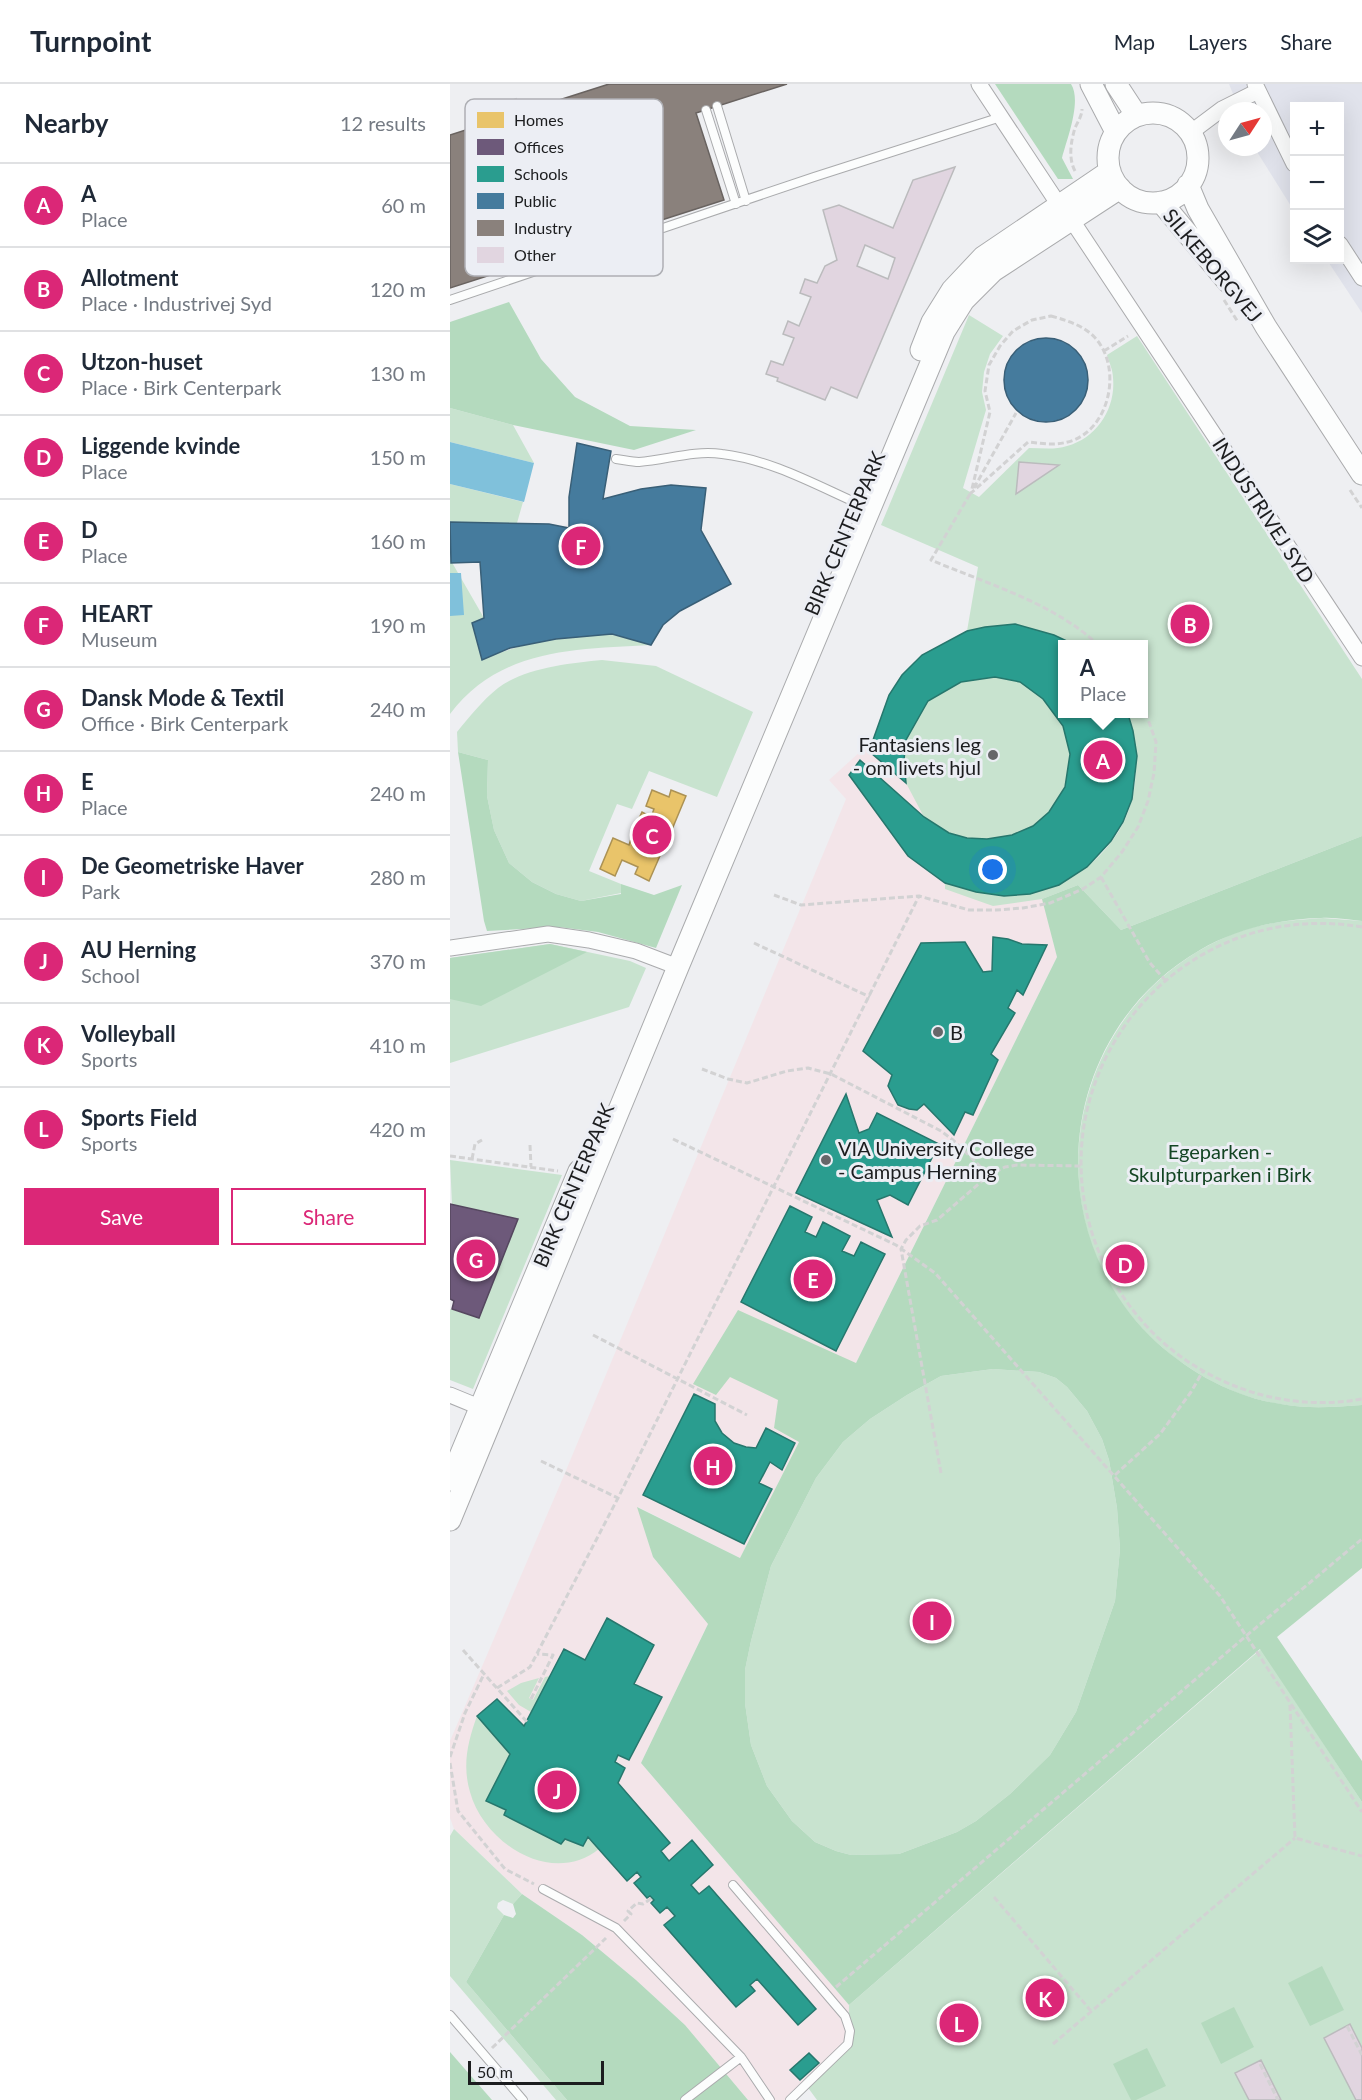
<!DOCTYPE html>
<meta charset="utf-8">
<style>
:root{--surface:#fff;--page:#f2f2f3;--text:#1f2937;--muted:#747a83;--line:#e0e1e3;--accent:#db2777}
body{margin:0;font-family:Lato,sans-serif;background:var(--page);color:var(--text)}
.controls{position:absolute;right:18px;top:18px;display:grid;overflow:hidden;border-radius:0px;box-shadow:0 6px 24px #0002}
.controls button{width:54px;height:54px;display:grid;place-items:center;padding:0;border:0;border-bottom:2px solid var(--line);background:var(--surface);color:var(--text);font:30px sans-serif}
.compass{position:absolute;left:768px;top:18px;width:54px;height:54px;border-radius:50%;background:var(--surface);box-shadow:0 6px 24px #0002;rotate:54deg}
.scale{position:absolute;left:18px;bottom:15px;width:136px;box-sizing:border-box;padding-left:6px;border:3px solid #1c1d1f;border-top:0;font-size:16px;line-height:21px;white-space:nowrap;color:#1c1d1f;-webkit-text-stroke:4px #eceef4;paint-order:stroke}
.you{position:absolute;left:543px;top:786px;width:21px;height:21px;margin:-15px;border:4px solid #fff;border-radius:50%;background:#1a73e8;box-shadow:0 0 0 9px #1a73e833}
.badge{display:grid;place-items:center;width:39px;height:39px;border-radius:50%;background:var(--accent);color:#fff;font-size:20px;font-weight:700}
.pin{position:absolute;translate:-50% -50%;border:3px solid #fff;box-shadow:0 2px 6px #0006}
.popup{position:absolute;left:608px;top:556px;width:90px;height:78px;box-sizing:border-box;display:grid;place-content:center;border-radius:0px;background:var(--surface);filter:drop-shadow(0 2px 4px #0005);font-size:20px;white-space:nowrap;color:var(--muted)}
.popup b{font-size:22px;color:var(--text)}
.popup::after{content:'';position:absolute;left:50%;top:100%;margin-left:-12px;border:12px solid transparent;border-top-color:var(--surface)}
.list{margin:0;padding:0;list-style:none}
h2{display:flex;justify-content:space-between;align-items:center;height:78px;margin:0;padding:0 24px;font-size:26px}
h2 small{font-size:20px;font-weight:400;color:var(--muted)}
.list li{display:grid;grid-template-columns:39px 1fr auto;gap:18px;align-items:center;box-sizing:border-box;height:84px;padding:0 24px;border-top:2px solid var(--line)}
.list b{display:block;font-size:22px;white-space:nowrap}
.list p{margin:0;font-size:20px;white-space:nowrap;color:var(--muted)}
.list em{font-size:20px;font-style:normal;color:var(--muted)}
.actions{display:flex;gap:12px;padding:18px 24px}
.actions a{flex:1;padding:14px 0;border:2px solid var(--accent);border-radius:0px;text-align:center;font-size:21px;color:var(--accent)}
.actions .main{background:var(--accent);color:#fff}
.icon{flex:none;width:33px;height:33px;fill:none;stroke:currentColor;stroke-width:2;stroke-linecap:round;stroke-linejoin:round}
.map{position:relative;flex:none;width:912px;height:2016px;overflow:hidden}
header{display:flex;align-items:center;gap:36px;box-sizing:border-box;height:84px;padding:0 30px;background:var(--surface);border-bottom:2px solid var(--line)}
header strong{font-size:28px}
nav{display:flex;gap:33px;margin-inline-start:auto;font-size:21px}
main{display:flex}
aside{flex:1;background:var(--surface)}
.map>svg:first-child{display:block}
.built{fill:#e1e3ec}
.education{fill:#f3e5e9}
.green{fill:#c8e3cf}
.forest{fill:#b4dabe;fill-rule:evenodd}
.water{fill:#80c1db}
.homes{fill:#e9c46a;stroke:#ac9254;stroke-width:1.5}
.offices{fill:#6d597a;stroke:#55475f;stroke-width:1.5}
.schools{fill:#2a9d8f;stroke:#26776d;stroke-width:1.5}
.public{fill:#457b9d;stroke:#395f77;stroke-width:1.5}
.industry{fill:#8a817c;stroke:#696360;stroke-width:1.5}
.building{fill:#e1d5e0;stroke:#bbbbbd;stroke-width:1.5;fill-rule:evenodd}
.lines{fill:none;stroke-linecap:round;stroke-linejoin:round}
.lane-casing{stroke:#aaabad;stroke-width:10}
.street-casing{stroke:#aaabad;stroke-width:17}
.secondary-casing{stroke:#aaabad;stroke-width:23}
.path{stroke:#d2d2d3;stroke-width:3;stroke-dasharray:6 3;stroke-linecap:butt}
.lane{stroke:#fcfdfd;stroke-width:8}
.street{stroke:#fcfdfd;stroke-width:15}
.secondary{stroke:#fcfdfd;stroke-width:21}
.poi-dot{fill:#666669;stroke:#eceef4;stroke-width:2}
.labels{text-anchor:middle;dominant-baseline:central;stroke-width:6;stroke-linejoin:round;paint-order:stroke}
.street-label{font-size:20px;fill:#1c1d1f;stroke:#eceef4}
.poi-label{font-size:20px;fill:#1c1d1f;stroke:#eceef4;text-anchor:start}
.park-label{font-size:20px;fill:#134523;stroke:#eceef4}
.key{fill:#eceef4;stroke:#aeafb4;stroke-width:1.5}
.key-label{font-size:16px;fill:#1c1d1f}
</style>
<header>
<strong>Turnpoint</strong>
<nav><a>Map</a><a>Layers</a><a>Share</a></nav>
</header>
<main>
<aside>
<h2>Nearby<small>12 results</small></h2>
<ul class="list">
<li><span class="badge">A</span><div><b>A</b><p>Place</p></div><em>60 m</em></li>
<li><span class="badge">B</span><div><b>Allotment</b><p>Place · Industrivej Syd</p></div><em>120 m</em></li>
<li><span class="badge">C</span><div><b>Utzon-huset</b><p>Place · Birk Centerpark</p></div><em>130 m</em></li>
<li><span class="badge">D</span><div><b>Liggende kvinde</b><p>Place</p></div><em>150 m</em></li>
<li><span class="badge">E</span><div><b>D</b><p>Place</p></div><em>160 m</em></li>
<li><span class="badge">F</span><div><b>HEART</b><p>Museum</p></div><em>190 m</em></li>
<li><span class="badge">G</span><div><b>Dansk Mode &amp; Textil</b><p>Office · Birk Centerpark</p></div><em>240 m</em></li>
<li><span class="badge">H</span><div><b>E</b><p>Place</p></div><em>240 m</em></li>
<li><span class="badge">I</span><div><b>De Geometriske Haver</b><p>Park</p></div><em>280 m</em></li>
<li><span class="badge">J</span><div><b>AU Herning</b><p>School</p></div><em>370 m</em></li>
<li><span class="badge">K</span><div><b>Volleyball</b><p>Sports</p></div><em>410 m</em></li>
<li><span class="badge">L</span><div><b>Sports Field</b><p>Sports</p></div><em>420 m</em></li>
</ul>
<div class="actions"><a class="main">Save</a><a>Share</a></div>
</aside>
<div class="map">
<svg width="912" height="2016" viewBox="0 0 912 2016">
<rect width="100%" height="100%" fill="#eeeff2"/>
<path class="built" d="M779,0H912V229L877,176H890V22H844V127L804,63H813V27H790Z"/>
<path class="education" d="M565,540L604,551L623,560H612V630H678L683,647L687,672L682,715L673,738L661,757L637,783L593,815L607,873L406,1279L349,1358L290,1474L188,1423L203,1473L258,1540L191,1679L399,1921L398,1960L342,2016H298L235,1941L186,1896L132,1851L72,1810L4,1745L0,1734V1657L112,1396L396,715L379,696L423,656L439,611L452,591L472,571L517,547L535,543Z"/>
<path class="green" d="M519,231L553,252L540,270L534,288L532,308L536,326L513,404L529,413L579,364C592,364 605,366 617,362C647,354 666,324 663,294C663,286 659,278 657,271L687,252L912,595V752L671,846L628,801L592,815L543,822L495,805V799C523,807 551,815 580,809C626,801 671,762 682,715C689,686 686,657 678,630H694V560H623L604,551L565,540L535,543L517,547L528,483L431,441Z
M0,324L63,341L84,379L0,358Z
M0,400L73,418L67,439L0,438Z
M0,475L34,534L22,539L32,575C71,560 118,549 160,551C174,551 189,558 201,561C126,565 50,564 0,630Z
M152,576L206,582L303,628L267,713L199,687L182,725L167,720L139,787L171,800V809L131,817L106,810L82,798L59,779L44,746L37,712L38,676L8,668L7,648C20,632 32,617 48,604C74,584 121,579 152,576Z
M545,593L570,598L593,615L613,642L620,670L615,703L599,728L583,742L562,751L537,755L517,754L499,749L474,733L456,699L454,676L456,656L478,617L511,598Z
M873,834L912,837V1321C885,1323 858,1325 830,1320C795,1315 760,1299 731,1278C570,1164 605,918 788,848C815,838 844,836 873,834Z
M100,860L180,877L196,884L179,923L0,979V874Z
M0,1076L112,1091L23,1305L0,1296V1225L29,1234L68,1135L2,1121Z
M543,1285L589,1288L606,1294L617,1303L637,1327L652,1355L659,1376L667,1424L670,1465L665,1517L626,1628L600,1671L560,1710L526,1737L507,1748L449,1770L401,1771L386,1767L365,1758L342,1737L317,1702L301,1661L295,1619V1586L301,1557L321,1482L366,1394L393,1358L420,1335L457,1311L491,1292Z
M811,1565L912,1718V2016H367L356,2001L398,1960L399,1921Z
M100,1592L81,1628L69,1621L57,1607L71,1599L89,1594L79,1614L83,1616L95,1593Z
M27,1632L60,1670L36,1717L56,1726L54,1731L111,1760L115,1755L133,1762L138,1753L149,1765C101,1803 34,1759 20,1708C12,1681 18,1657 27,1632Z
M4,1745L72,1810L63,1820L53,1816L48,1819L47,1824L54,1831L16,1898L117,2016H106L0,1892V1752Z"/>
<path class="forest" d="M545,0H621C632,17 617,55 612,74L623,95H608Z
M59,218L91,275L125,313L180,342L246,346L184,366L63,341L0,324V238Z
M8,668L38,676L37,712L44,746L59,779L82,798L106,810L131,817L171,810V800L204,811L232,801L206,864L148,848L109,843L37,847L34,837Z
M912,752V837C899,836 885,833 871,834C829,835 786,845 750,866C610,947 587,1139 700,1252C735,1286 782,1313 831,1320C858,1325 885,1323 912,1321V1484L827,1553L912,1677V1718L810,1565L399,1921L191,1679L258,1540L203,1473L187,1423L290,1474L349,1358L324,1344L328,1316L280,1293L266,1311L243,1300L288,1226L406,1279L607,873L592,815L628,801L671,846ZM543,1285L589,1288L606,1294L617,1303L637,1327L652,1355L659,1376L667,1424L670,1465L665,1517L626,1628L600,1671L560,1710L526,1737L507,1748L449,1770L401,1771L386,1767L365,1758L342,1737L317,1702L301,1661L295,1619V1586L301,1557L321,1482L366,1394L393,1358L420,1335L457,1311L491,1292Z
M100,860L137,868L31,922L0,915V874Z
M72,1810L132,1851L186,1896L235,1941L298,2016H117L16,1898L54,1831L63,1834L66,1830L63,1820Z
M872,1882L894,1926L860,1942L838,1899Z
M784,1923L804,1963L771,1980L751,1939Z
M697,1964L716,2002L686,2016H681L663,1980Z
M0,1968L42,2016H0Z"/>
<path class="water" d="M0,358L84,379L74,418L0,400Z
M0,489H11L14,531L0,532Z"/>
<path class="homes" d="M202,706L219,713L221,706L236,712L223,743L216,740L209,755L216,758L199,797L185,790L188,783L172,776L165,792L150,785L163,754L179,761L182,752L190,756L193,749L184,745L192,728L201,733L204,725L196,722Z"/>
<path class="offices" d="M0,1120L68,1135L29,1234L2,1225L4,1217L0,1215Z"/>
<path class="schools" d="M565,540L604,551L623,560H612V630H678L683,647L687,672L682,715L673,738L661,757L637,783L609,801L580,810L554,812L526,808L495,799L458,772L399,691L410,676L474,733L499,749L517,754L537,755L562,751L583,742L599,728L615,703L620,670L613,642L593,615L570,598L545,593L511,598L478,617L456,656L454,676L456,699L421,669L423,656L439,611L452,591L472,571L517,547L535,543Z
M543,853L558,855L572,860L597,861L573,911L567,906L558,924L565,929L541,970L548,976L523,1031L515,1028L504,1051L474,1020L467,1026L459,1025L448,1021L438,1002L442,991L413,967L471,859L515,858L533,888L542,887Z
M396,1010L409,1049L419,1045L427,1029L489,1060L458,1121L440,1111L427,1116L442,1153L346,1109Z
M340,1122L362,1133L355,1148L366,1153L373,1138L400,1152L392,1167L404,1172L411,1158L435,1170L386,1267L291,1218Z
M244,1310L265,1320V1337L272,1349L284,1359L296,1363L306,1364L316,1344L345,1359L332,1386L320,1378L309,1399L322,1405L294,1460L193,1411Z
M157,1534L204,1561L184,1600L212,1613L179,1676L168,1671L165,1678L175,1684L168,1699L220,1759L211,1767L219,1777L242,1756L263,1781L241,1801L249,1810L259,1802L366,1925L348,1941L307,1895L300,1901L305,1907L286,1923L214,1841L225,1832L217,1823L210,1829L201,1819L204,1816L200,1812L197,1814L184,1799L191,1793L187,1788L177,1797L138,1753L133,1762L115,1755L111,1760L54,1731L56,1726L36,1717L60,1670L27,1632L47,1615L74,1642L114,1565L135,1576Z
M359,1969L369,1979L350,1996L340,1986Z"/>
<path class="public" d="M554 296a42 42 0 1 1 84 0a42 42 0 1 1-84 0Z
M127,359L161,367L153,415L191,405L221,401L256,404L251,446L281,500L230,527L213,541L201,561L162,550L106,555L60,564L32,576L22,539L34,534L30,478L1,479L0,438L99,440L119,444V413Z"/>
<path class="industry" d="M159,0H337L246,29L274,116L0,204V51Z"/>
<path class="building" d="M505,83L407,314L381,303L375,316L327,297L328,294L316,290L321,277L333,281L344,254L333,250L338,237L349,242L361,213L350,209L355,195L367,199L375,182L387,176L373,126L389,121L443,144L463,96ZM415,161L445,174L438,195L407,182Z
M569,378L609,381L566,410Z
M900,1940L912,1964V2016H906L874,1954Z
M811,1976L831,2016H799L785,1989Z"/>
<g class="lines">
<defs>
<path id="lane" d="M267,22L296,117
M256,26L286,120
M0,216L364,93L551,33
M166,375C174,376 182,378 189,378C217,376 243,366 272,370C324,376 371,404 418,424
M283,1801L395,1932L400,1947L398,1960L340,2016
M93,1805L166,1844L291,1973L320,2016
M0,1931L73,2016
M235,2016L291,1973"/>
<path id="street" d="M529,0L609,121L621,135L912,574
M805,0L844,80
M740,49L772,25L808,7
M890,160L912,194
M0,864L98,850L139,856L186,867L228,883
M0,1311L39,1327"/>
<path id="secondary" d="M641,0L666,48
M666,0L687,32
M658 74a45 45 0 1 1 90 0a45 45 0 1 1-90 0Z
M738,101L748,125L816,243L912,390
M711,118L778,198
M471,266L482,238L502,206L533,173L660,87
M0,1396L129,1087
M0,1436L228,883L494,248L514,216L543,187L670,104"/>
</defs>
<use href="#lane" class="lane-casing"/>
<use href="#street" class="street-casing"/>
<use href="#secondary" class="secondary-casing"/>
<path class="path" d="M705,21L715,30
M19,32L68,15
M625,87C618,74 621,57 625,44C628,37 632,32 632,25
M774,216L788,238
M601,232C615,236 629,240 640,249C673,276 663,340 624,356C608,362 595,360 578,358L521,409L540,328L535,307L539,281L550,262L563,247L582,236Z
M654,267L678,252
M524,404L566,329
M900,406L912,424
M520,410L481,476C535,499 604,519 647,560
M651,793L700,879L715,896
M324,811L351,821L469,812L519,826H546L573,824L600,819L633,805L651,793L672,768L688,743L698,717L704,689L706,658L694,624
M912,843C711,809 561,1024 665,1200C686,1235 715,1265 750,1285C799,1314 856,1325 912,1315
M304,859L420,913
M252,985L278,995L297,999L337,987L358,984L381,990L491,1047L503,1056L539,1091
M223,1055L446,1161L485,1189L770,1512L912,1728
M80,1061L81,1083
M0,1072L108,1087
M22,1075L25,1060L32,1056
M143,1251L297,1331
M91,1377L168,1414
M491,1389L451,1165L456,1156L470,1142L487,1136L539,1091L555,1083L567,1081L632,1082
M665,1391L710,1350L741,1308L753,1287
M13,1566L77,1638
M47,1604L80,1583L168,1414L469,812
M81,1615L103,1571L87,1570
M840,1621L845,1754L912,1772
M0,1673L15,1629L34,1590
M0,1679L8,1727L55,1785L84,1800
M544,1813L641,1927
M174,1837L181,1830L178,1827L187,1819L193,1820L202,1814
M386,1903L796,1552L912,1455
M897,1942L912,1971
M603,1960L845,1754
M42,1964L156,1854
M810,1980L828,2016"/>
<use href="#lane" class="lane"/>
<use href="#street" class="street"/>
<use href="#secondary" class="secondary"/>
</g>
<g class="poi-dot">
<circle cx="543" cy="671" r="6"/>
<circle cx="488" cy="948" r="6"/>
<circle cx="376" cy="1076" r="6"/>
</g>
<g class="labels">
<g class="street-label">
<text transform="translate(763 181) rotate(50)">SILKEBORGVEJ</text>
<text transform="translate(814 426) rotate(57)">INDUSTRIVEJ SYD</text>
<text transform="translate(394 449) rotate(-67)">BIRK CENTERPARK</text>
<text transform="translate(123 1101) rotate(-67)">BIRK CENTERPARK</text>
</g>
<g class="poi-label">
<text x="531" y="660" text-anchor="end">Fantasiens leg<tspan x="531" dy="23">- om livets hjul</tspan></text>
<text x="500" y="948">B</text>
<text x="388" y="1064">VIA University College<tspan x="388" dy="23">- Campus Herning</tspan></text>
</g>
<g class="park-label">
<text x="770" y="1067">Egeparken -<tspan x="770" dy="23">Skulpturparken i Birk</tspan></text>
</g>
</g>
<rect x="15" y="15" width="198" height="177" rx="9" class="key"/>
<rect x="27" y="28" width="27" height="16" fill="#e9c46a"/>
<rect x="27" y="55" width="27" height="16" fill="#6d597a"/>
<rect x="27" y="82" width="27" height="16" fill="#2a9d8f"/>
<rect x="27" y="109" width="27" height="16" fill="#457b9d"/>
<rect x="27" y="136" width="27" height="16" fill="#8a817c"/>
<rect x="27" y="163" width="27" height="16" fill="#e1d5e0"/>
<g class="key-label">
<text x="64" y="42">Homes</text>
<text x="64" y="69">Offices</text>
<text x="64" y="96">Schools</text>
<text x="64" y="123">Public</text>
<text x="64" y="150">Industry</text>
<text x="64" y="177">Other</text>
</g>
</svg>
<div class="controls">
<button>+</button>
<button>−</button>
<button><svg class="icon" aria-label="layers" viewBox="0 0 24 24"><path d="M12 4l9 5-9 5-9-5zM3 14l9 5 9-5"/></svg></button>
</div>
<svg class="compass" viewBox="-18 -18 36 36"><path d="M0-13l5 13h-10z" fill="#e53935"/><path d="M0 13l5-13h-10z" fill="#747a83"/></svg>
<div class="scale">50 m</div>
<div class="you"></div>
<div class="pin badge" style="left:653px;top:676px">A</div>
<div class="popup"><b>A</b>Place</div>
<div class="pin badge" style="left:740px;top:540px">B</div>
<div class="pin badge" style="left:202px;top:751px">C</div>
<div class="pin badge" style="left:675px;top:1180px">D</div>
<div class="pin badge" style="left:363px;top:1195px">E</div>
<div class="pin badge" style="left:131px;top:462px">F</div>
<div class="pin badge" style="left:26px;top:1175px">G</div>
<div class="pin badge" style="left:263px;top:1382px">H</div>
<div class="pin badge" style="left:482px;top:1537px">I</div>
<div class="pin badge" style="left:107px;top:1706px">J</div>
<div class="pin badge" style="left:595px;top:1914px">K</div>
<div class="pin badge" style="left:509px;top:1939px">L</div>
</div>
</main>
